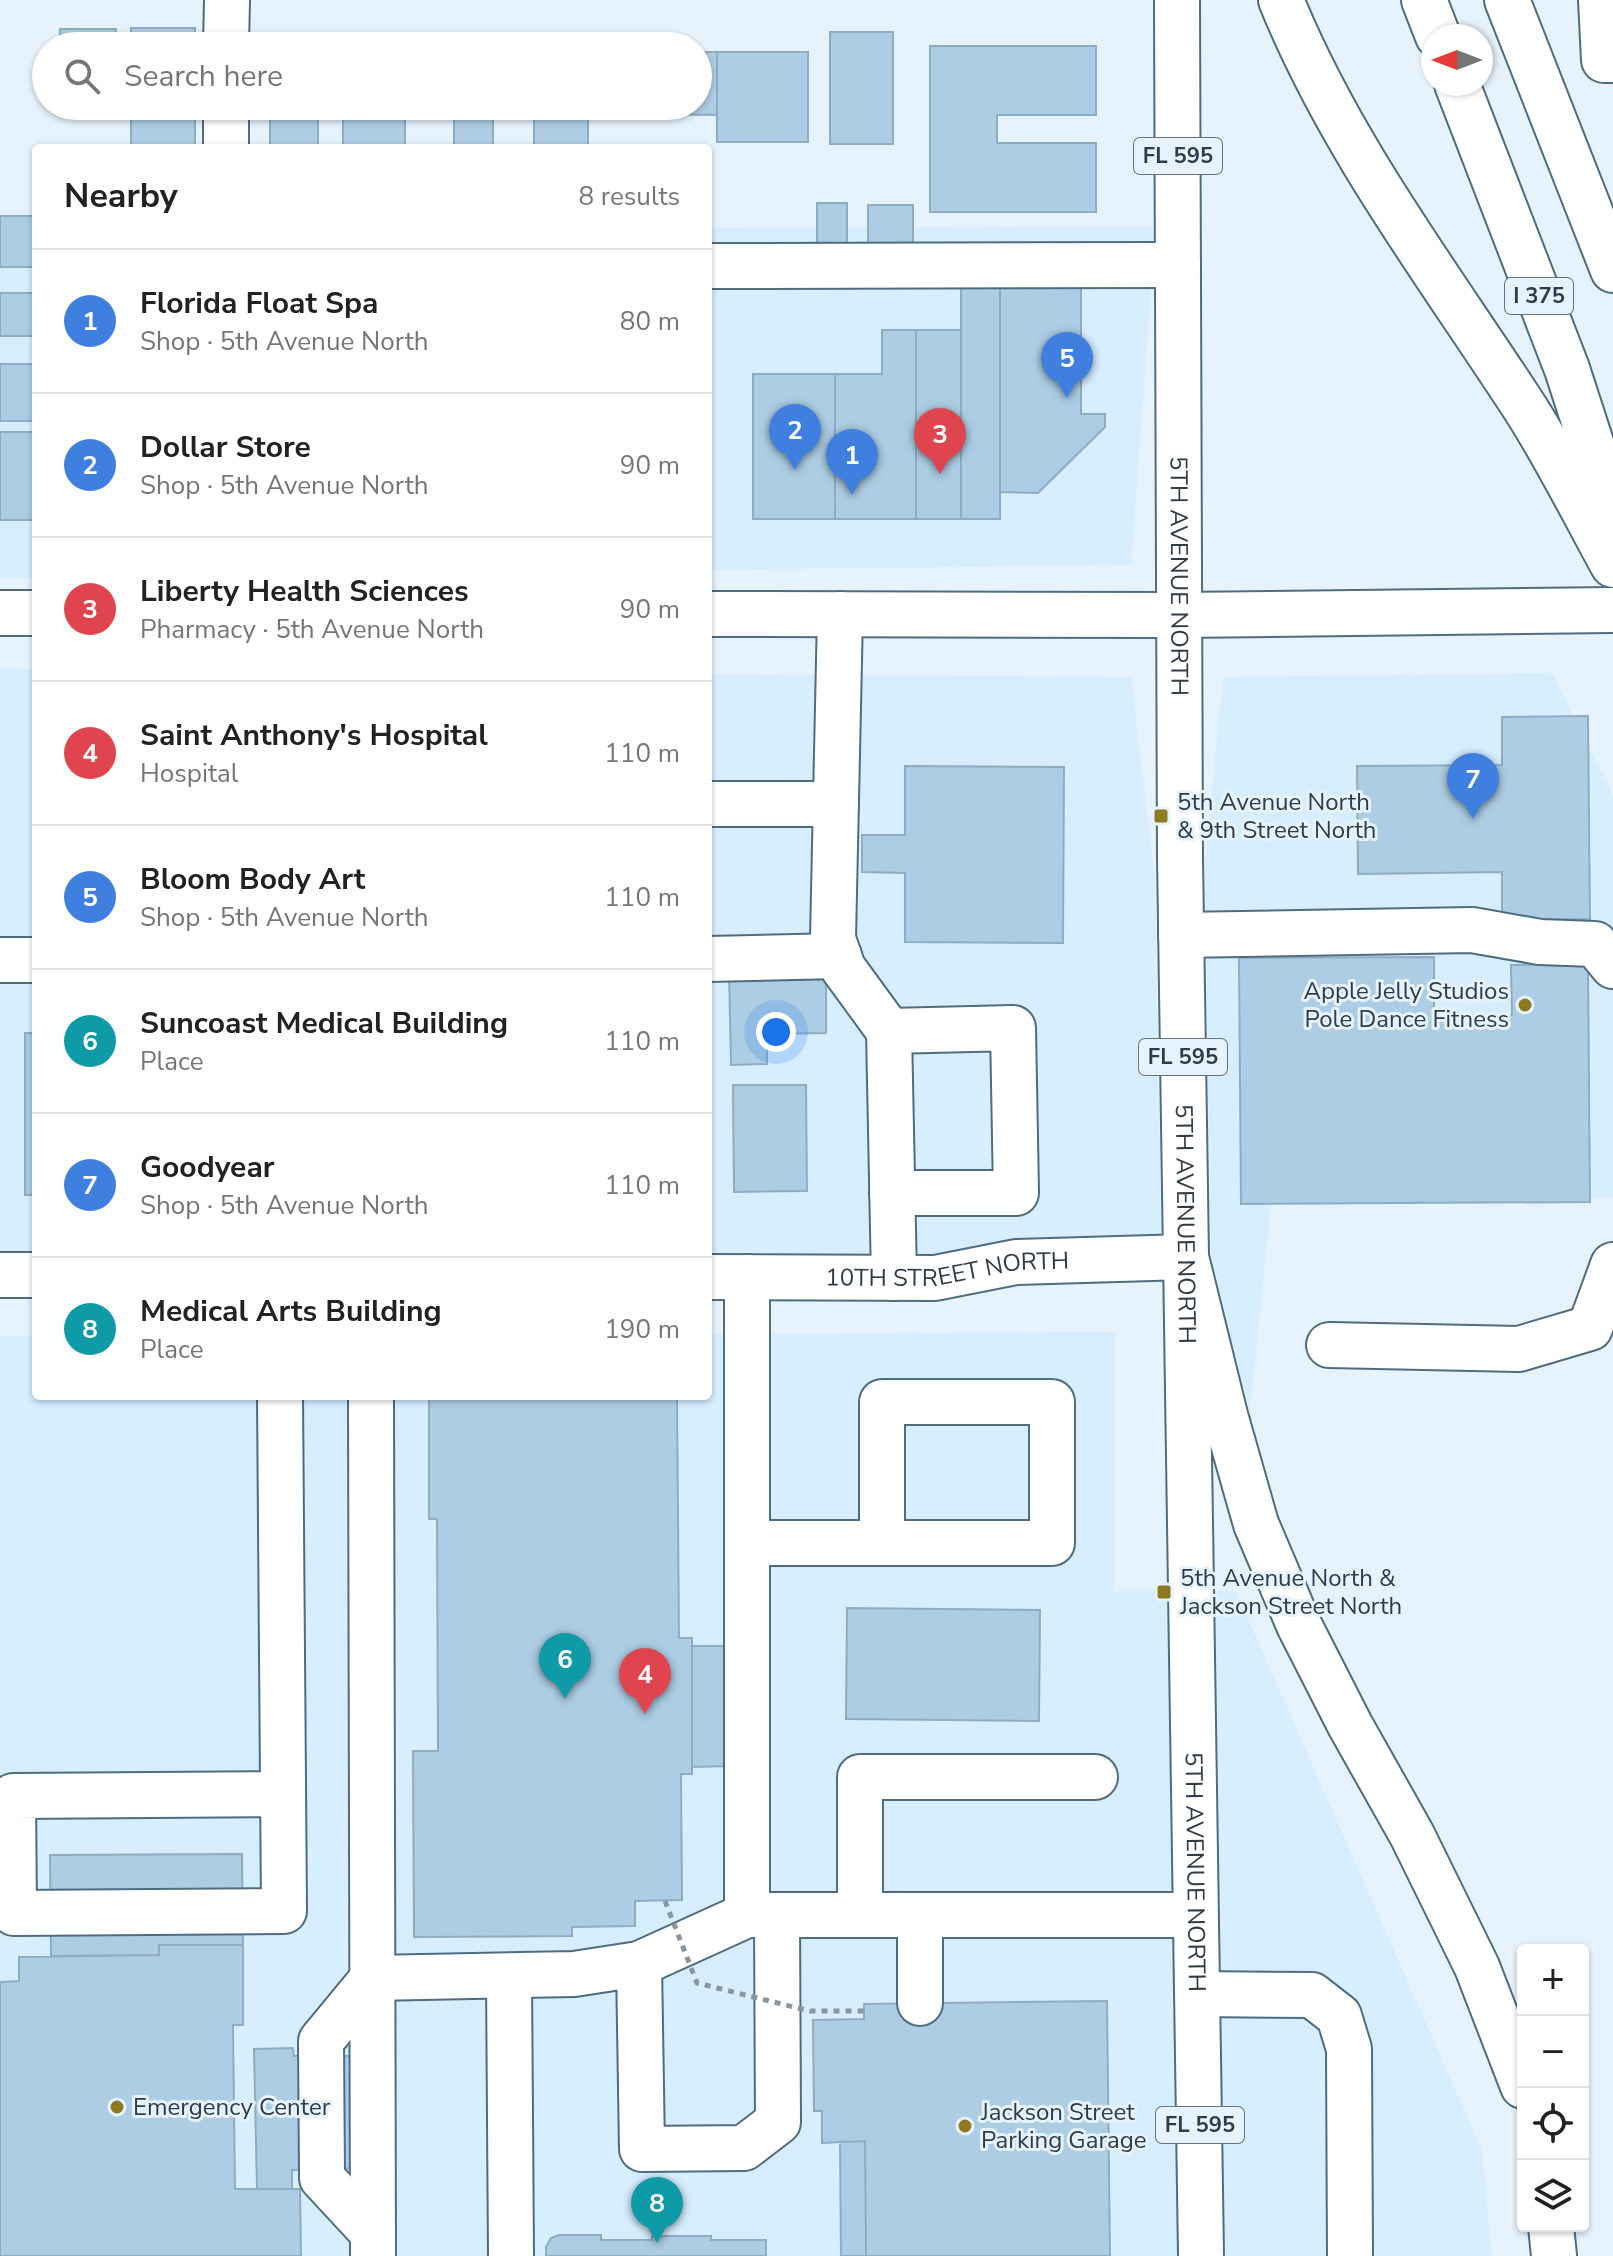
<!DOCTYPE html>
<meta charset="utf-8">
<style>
:root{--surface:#fff;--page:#f6f6f6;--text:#222;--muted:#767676;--line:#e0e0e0;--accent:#b45309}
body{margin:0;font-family:"Nunito Sans",sans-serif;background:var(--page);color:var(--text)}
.controls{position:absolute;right:24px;bottom:24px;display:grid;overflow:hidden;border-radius:8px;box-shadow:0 2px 6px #0004}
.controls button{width:72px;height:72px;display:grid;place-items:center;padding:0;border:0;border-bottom:2px solid var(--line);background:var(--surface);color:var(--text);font:40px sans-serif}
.compass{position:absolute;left:1421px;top:24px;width:72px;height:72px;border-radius:50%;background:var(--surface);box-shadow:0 2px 6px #0004;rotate:270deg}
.you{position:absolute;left:776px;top:1032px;width:28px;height:28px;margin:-20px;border:6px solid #fff;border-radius:50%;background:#1a73e8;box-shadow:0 0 0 12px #1a73e833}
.badge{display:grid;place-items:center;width:52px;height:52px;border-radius:50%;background:var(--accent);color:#fff;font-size:26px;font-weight:700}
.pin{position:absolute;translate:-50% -66px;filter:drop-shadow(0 2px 4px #0008)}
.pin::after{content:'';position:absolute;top:42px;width:28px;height:24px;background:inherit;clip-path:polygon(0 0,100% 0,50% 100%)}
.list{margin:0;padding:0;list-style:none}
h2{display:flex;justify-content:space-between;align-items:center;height:104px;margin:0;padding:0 32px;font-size:34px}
h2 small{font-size:26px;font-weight:400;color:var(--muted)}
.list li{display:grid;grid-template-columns:52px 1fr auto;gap:24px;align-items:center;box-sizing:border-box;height:144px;padding:0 32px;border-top:2px solid var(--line)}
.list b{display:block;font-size:30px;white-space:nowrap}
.list p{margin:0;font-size:26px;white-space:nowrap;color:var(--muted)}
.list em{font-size:26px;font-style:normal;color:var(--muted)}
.icon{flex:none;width:44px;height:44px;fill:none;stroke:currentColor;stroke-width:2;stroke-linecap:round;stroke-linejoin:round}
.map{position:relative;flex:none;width:1613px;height:2256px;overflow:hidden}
.search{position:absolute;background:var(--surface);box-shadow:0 2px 6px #0004;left:32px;top:32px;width:680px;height:88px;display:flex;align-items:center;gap:20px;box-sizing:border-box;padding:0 28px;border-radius:44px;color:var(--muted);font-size:30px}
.panel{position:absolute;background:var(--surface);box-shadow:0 2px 6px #0004;left:32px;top:144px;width:680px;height:1256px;border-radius:8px}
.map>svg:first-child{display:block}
.built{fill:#d6eeff}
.building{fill:#adcde4;stroke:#8eadc3;stroke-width:2}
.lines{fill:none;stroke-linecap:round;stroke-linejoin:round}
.minor-casing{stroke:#4f6c80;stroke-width:48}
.major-casing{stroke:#4f6c80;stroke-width:48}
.highway-casing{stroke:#4f6c80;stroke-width:48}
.minor{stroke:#fff;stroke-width:44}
.major{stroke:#fff;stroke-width:44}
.highway{stroke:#fff;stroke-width:44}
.path-bridge{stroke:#89969f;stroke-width:5;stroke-dasharray:6 6;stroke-linecap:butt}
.poi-dot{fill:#8e7b21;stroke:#e6f3fc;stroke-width:3}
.labels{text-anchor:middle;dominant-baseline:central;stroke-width:6;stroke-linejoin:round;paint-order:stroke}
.shield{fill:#e6f3fc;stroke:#67747d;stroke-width:2}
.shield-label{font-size:22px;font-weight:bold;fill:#303d46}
.street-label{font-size:24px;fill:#303d46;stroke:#e6f3fc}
.poi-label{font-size:24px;fill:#303d46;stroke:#e6f3fc;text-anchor:start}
</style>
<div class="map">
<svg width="1613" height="2256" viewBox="0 0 1613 2256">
<rect width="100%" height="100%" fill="#e6f3fc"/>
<path class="built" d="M1153,226V265L1131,565L708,570V228Z
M0,231H36V578H0Z
M0,669H36V1252L0,1253Z
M1552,673L1613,796V1198L1272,1194L1250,1412L1211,1255L1205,857L1223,677Z
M708,674L1131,677L1155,879L1161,1236L1015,1240L933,1256L708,1255Z
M1115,1332V1591H1236L1482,2150L1492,2256H0V1336H36V1396H708V1334Z"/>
<path class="building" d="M131,28H195V46H131Z
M60,29H116V46H60Z
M830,32H893V144H830Z
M534,33H588V46H534Z
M930,46H1096V115H997V143H1096V212H930Z
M698,52H717V115L640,114V106H698Z
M717,52H808V142H717Z
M131,106H195V148H131Z
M270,106H318V148H270Z
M343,106H405V148H343Z
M454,106H493V148H454Z
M534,106H588V148H534Z
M817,203H847V244H817Z
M868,205H913V247H868Z
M0,216H36V267H0Z
M961,286H1000V519H961Z
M1000,286H1081V414H1105V427L1038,493L1000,492Z
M0,293H36V336H0Z
M882,330H916V519H835V374H882Z
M916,330H961V519H916Z
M0,364H36V421H0Z
M753,374H835V519H753Z
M0,432H36V520H0Z
M1588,716L1590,919L1502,920V872L1358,874L1357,766L1502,765V717Z
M905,766L1064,767L1063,943L905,942V873L862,872V835H905Z
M1434,957V1016L1512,1015L1511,965L1588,964L1590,1202L1241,1204L1239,958Z
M826,970V1033L767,1034V1064L731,1065L729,972Z
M25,1033H36V1195H25Z
M733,1085H806L807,1191L734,1192Z
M429,1396H677L679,1638H692V1774H681L682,1900L635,1901V1926L572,1927V1936L414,1937L413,1751H438L437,1519H429Z
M847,1608L1040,1610L1039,1721L846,1719Z
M692,1646H726L729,1766L692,1767Z
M242,1854L243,1945H159V1955L51,1956L50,1855Z
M159,1945H243V2025H233L235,2189H300L301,2256H0V1982L19,1981V1957L159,1955Z
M1107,2001L1110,2256H866L865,2141L822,2143V2111H814L813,2020L864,2019V2004Z
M293,2048L294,2056H360L361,2168L292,2170V2189H257L254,2049Z
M865,2141L866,2256H841L840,2142Z
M559,2235H601V2240H652V2236H711V2240H766V2256H546V2247L551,2238Z"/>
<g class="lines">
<defs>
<g id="minor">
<path d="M1601,0L1604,60H1613"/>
<path d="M226,46L227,0"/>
<path d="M226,148V106"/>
<path d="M708,266L1178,265"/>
<path d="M840,614L833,939L843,968L889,1031L894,1278"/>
<path d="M708,804H836"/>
<path d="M1181,935L1472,930L1540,942L1595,944L1613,966"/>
<path d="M708,959L839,956"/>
<path d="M0,960H36"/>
<path d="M889,1031L1013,1028L1016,1193H892"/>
<path d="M0,1275H36"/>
<path id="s1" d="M708,1277L935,1278L1016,1262L1186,1257"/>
<path d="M747,1277V1915"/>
<path d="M1329,1345L1519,1349L1590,1328L1613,1265"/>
<path d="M280,1396L284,1911L14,1913L13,1796L282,1794"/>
<path d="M371,1396L373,2256"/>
<path d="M747,1543H1052V1402H882V1543"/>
<path d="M860,1915V1777H1095"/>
<path d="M920,1915V2003"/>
<path d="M639,1964L642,2149L744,2148L778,2122L777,1915"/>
<path d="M509,1977L511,2256"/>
<path d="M373,1978L574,1974L639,1964L747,1915H1195"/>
<path d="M373,1978L321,2041L322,2178L373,2233"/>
<path d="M1198,1994L1312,1995L1339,2016L1349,2049L1350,2256"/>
</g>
<g id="major">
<path id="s2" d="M1177,0L1180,857L1201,2256"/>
<path d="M0,613H36"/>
<path d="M708,614L1180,615L1613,610"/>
</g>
<path id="highway" d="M1281,0C1341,148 1441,278 1527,411C1558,460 1585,514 1613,565
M1424,0L1438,36
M1507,0L1613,270
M1457,84L1567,369L1613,511
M1186,1257L1225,1415L1256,1524L1299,1625L1350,1725L1412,1835L1477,1967L1523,2086
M1551,2226L1554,2256"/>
</defs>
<use href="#minor" class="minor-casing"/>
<use href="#major" class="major-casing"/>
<use href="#highway" class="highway-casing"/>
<use href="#minor" class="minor"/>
<use href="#major" class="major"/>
<use href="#highway" class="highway"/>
<path class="path-bridge" d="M665,1901L697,1983L810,2011H864"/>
</g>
<g class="poi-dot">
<rect x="1153" y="808" width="16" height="16" rx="4"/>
<circle cx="1525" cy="1005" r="8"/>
<rect x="1156" y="1584" width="16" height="16" rx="4"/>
<circle cx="117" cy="2107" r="8"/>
<circle cx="965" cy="2126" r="8"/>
</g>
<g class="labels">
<g class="shield">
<rect x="1134" y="138" width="88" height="36" rx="6"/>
<rect x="1505" y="278" width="68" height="36" rx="6"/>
<rect x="1139" y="1039" width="88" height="36" rx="6"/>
<rect x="1156" y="2107" width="88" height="36" rx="6"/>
</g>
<g class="shield-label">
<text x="1178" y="156">FL 595</text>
<text x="1539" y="296">I 375</text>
<text x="1183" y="1057">FL 595</text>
<text x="1200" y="2125">FL 595</text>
</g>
<g class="street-label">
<text stroke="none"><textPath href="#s2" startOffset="576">5TH AVENUE NORTH</textPath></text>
<text stroke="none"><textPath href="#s2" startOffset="1224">5TH AVENUE NORTH</textPath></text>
<text stroke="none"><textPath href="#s1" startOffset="240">10TH STREET NORTH</textPath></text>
<text stroke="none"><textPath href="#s2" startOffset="1872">5TH AVENUE NORTH</textPath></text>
</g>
<g class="poi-label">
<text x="1177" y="802">5th Avenue North<tspan x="1177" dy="28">&amp; 9th Street North</tspan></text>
<text x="1509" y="991" text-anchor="end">Apple Jelly Studios<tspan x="1509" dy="28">Pole Dance Fitness</tspan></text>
<text x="1180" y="1578">5th Avenue North &amp;<tspan x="1180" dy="28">Jackson Street North</tspan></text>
<text x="133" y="2107">Emergency Center</text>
<text x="981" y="2112">Jackson Street<tspan x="981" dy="28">Parking Garage</tspan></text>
</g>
</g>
</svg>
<div class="controls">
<button>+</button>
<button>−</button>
<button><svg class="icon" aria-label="locate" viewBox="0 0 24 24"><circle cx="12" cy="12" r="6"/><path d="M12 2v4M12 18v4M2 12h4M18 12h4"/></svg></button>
<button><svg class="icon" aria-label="layers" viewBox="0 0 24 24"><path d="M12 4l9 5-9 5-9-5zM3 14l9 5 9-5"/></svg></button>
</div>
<svg class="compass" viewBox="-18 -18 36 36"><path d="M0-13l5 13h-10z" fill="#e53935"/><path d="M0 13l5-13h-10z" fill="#767676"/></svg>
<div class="you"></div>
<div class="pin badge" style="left:852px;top:495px;background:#3f7fe0">1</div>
<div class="pin badge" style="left:795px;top:470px;background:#3f7fe0">2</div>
<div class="pin badge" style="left:940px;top:474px;background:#e0444e">3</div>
<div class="pin badge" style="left:645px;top:1714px;background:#e0444e">4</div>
<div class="pin badge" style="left:1067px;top:398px;background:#3f7fe0">5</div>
<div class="pin badge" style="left:565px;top:1699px;background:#0f9aa8">6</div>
<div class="pin badge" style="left:1473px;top:819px;background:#3f7fe0">7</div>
<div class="pin badge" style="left:657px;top:2243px;background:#0f9aa8">8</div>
<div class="search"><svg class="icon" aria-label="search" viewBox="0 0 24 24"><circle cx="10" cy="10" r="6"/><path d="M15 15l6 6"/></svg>Search here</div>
<section class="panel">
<h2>Nearby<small>8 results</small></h2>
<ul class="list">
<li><span class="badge" style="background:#3f7fe0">1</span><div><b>Florida Float Spa</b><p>Shop · 5th Avenue North</p></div><em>80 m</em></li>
<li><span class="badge" style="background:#3f7fe0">2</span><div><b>Dollar Store</b><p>Shop · 5th Avenue North</p></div><em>90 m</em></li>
<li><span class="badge" style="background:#e0444e">3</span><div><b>Liberty Health Sciences</b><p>Pharmacy · 5th Avenue North</p></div><em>90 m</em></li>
<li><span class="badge" style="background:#e0444e">4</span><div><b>Saint Anthony's Hospital</b><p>Hospital</p></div><em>110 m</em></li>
<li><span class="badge" style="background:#3f7fe0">5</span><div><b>Bloom Body Art</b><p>Shop · 5th Avenue North</p></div><em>110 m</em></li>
<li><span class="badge" style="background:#0f9aa8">6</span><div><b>Suncoast Medical Building</b><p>Place</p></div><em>110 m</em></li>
<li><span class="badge" style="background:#3f7fe0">7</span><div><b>Goodyear</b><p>Shop · 5th Avenue North</p></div><em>110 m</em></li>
<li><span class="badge" style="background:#0f9aa8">8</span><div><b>Medical Arts Building</b><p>Place</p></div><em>190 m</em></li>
</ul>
</section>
</div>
